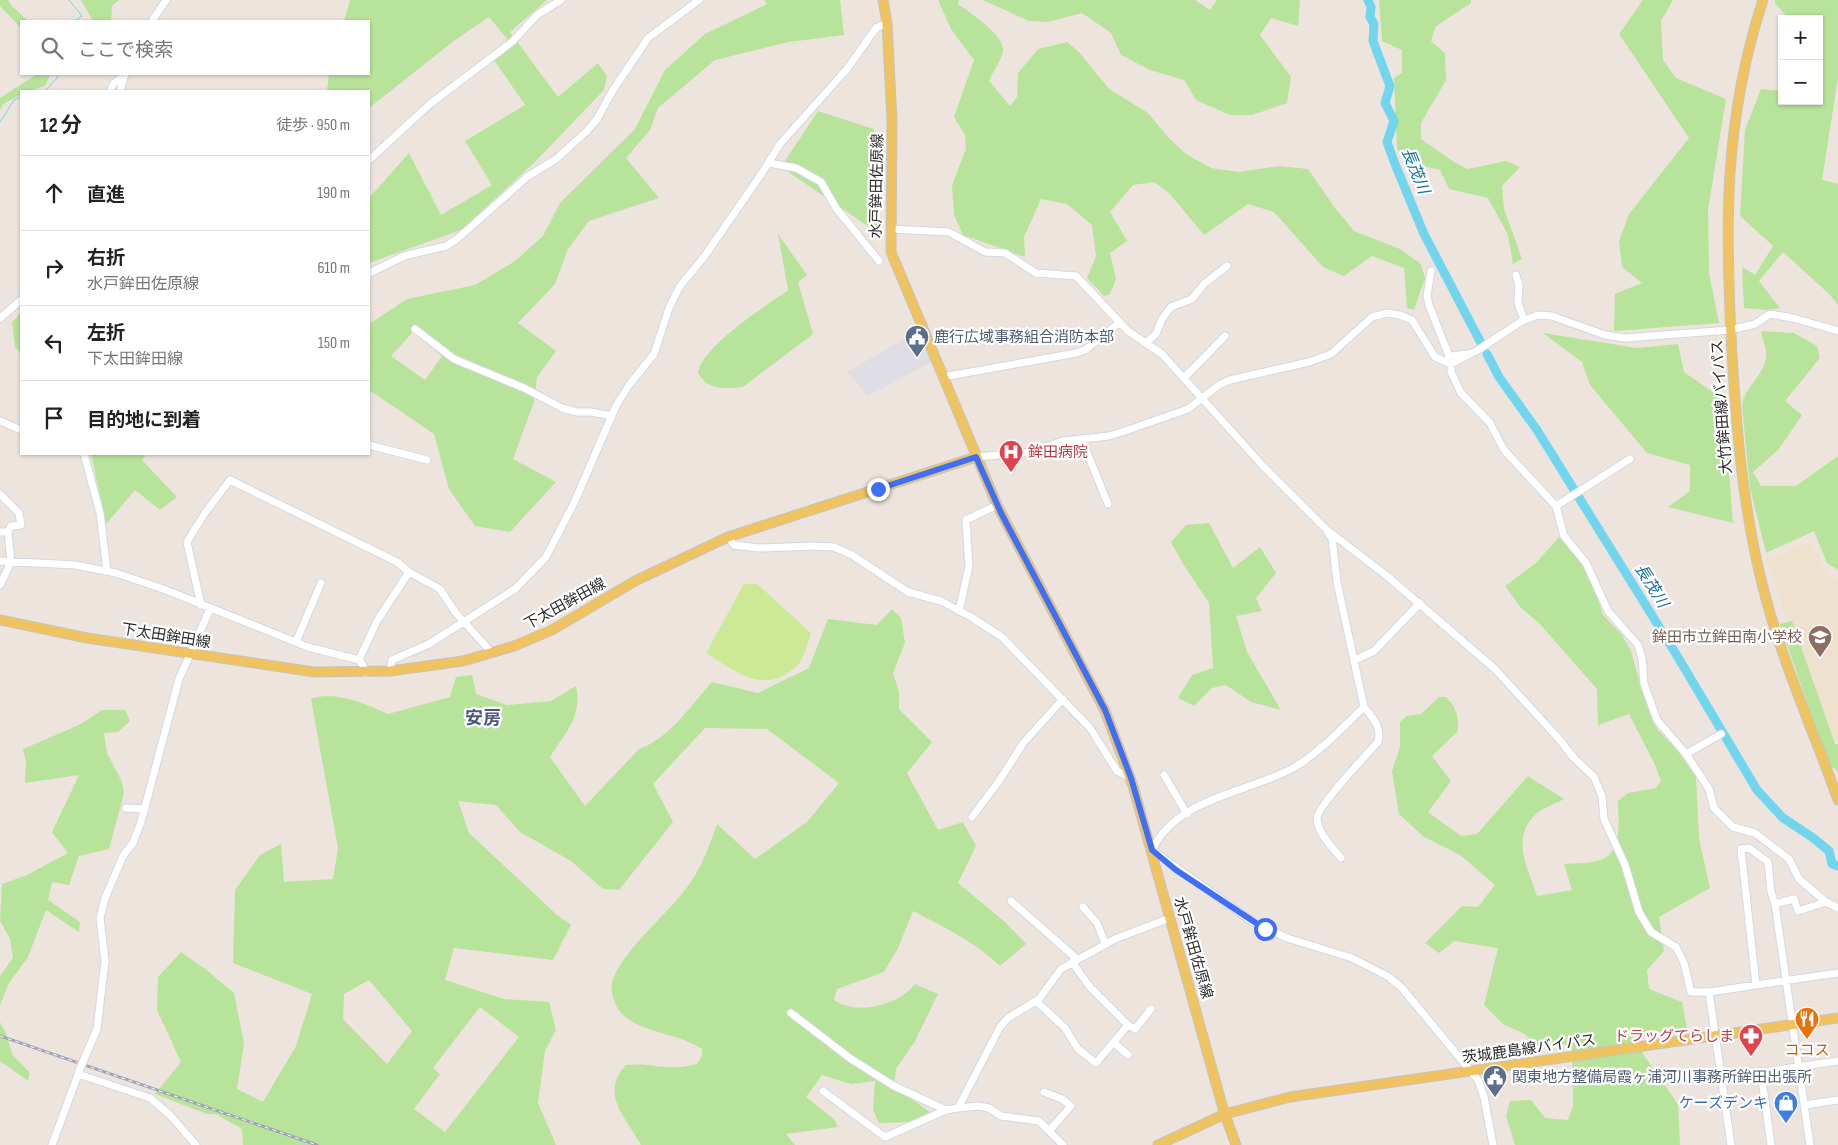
<!DOCTYPE html>
<html lang="ja">
<meta charset="utf-8">
<style>
:root{--surface:#fff;--page:#f6f6f6;--text:#222;--muted:#767676;--line:#e0e0e0}
body{margin:0;font-family:"Sofia Sans Condensed","Noto Sans JP",sans-serif;background:var(--page);color:var(--text)}
.controls{position:absolute;right:15px;top:15px;display:grid;overflow:hidden;border-radius:0px;box-shadow:0 1px 4px #0004}
.controls button{width:45px;height:45px;display:grid;place-items:center;padding:0;border:0;border-bottom:1px solid var(--line);background:var(--surface);color:var(--text);font:25px sans-serif}
.stop{position:absolute;width:15px;height:15px;margin:-11px;border:4px solid #3f6ef8;border-radius:50%;background:#fff}
.stop.end{background:#3f6ef8;border-color:#fff;box-shadow:0 1px 5px #0008}
.list{margin:0;padding:0;list-style:none}
h2{display:flex;justify-content:space-between;align-items:center;height:65px;margin:0;padding:0 20px;font-size:21px}
h2 small{font-size:16px;font-weight:400;color:var(--muted)}
.list li{display:grid;grid-template-columns:32px 1fr auto;gap:15px;align-items:center;box-sizing:border-box;height:75px;padding:0 20px;border-top:1px solid var(--line)}
.list b{display:block;font-size:19px;white-space:nowrap}
.list p{margin:0;font-size:16px;white-space:nowrap;color:var(--muted)}
.list em{font-size:16px;font-style:normal;color:var(--muted)}
.icon{flex:none;width:28px;height:28px;fill:none;stroke:currentColor;stroke-width:2;stroke-linecap:round;stroke-linejoin:round}
.map{position:relative;flex:none;width:1838px;height:1145px;overflow:hidden}
.search{position:absolute;background:var(--surface);box-shadow:0 1px 4px #0004;left:20px;top:20px;width:350px;height:55px;display:flex;align-items:center;gap:12px;box-sizing:border-box;padding:0 18px;border-radius:0px;color:var(--muted);font-size:19px}
.panel{position:absolute;background:var(--surface);box-shadow:0 1px 4px #0004;left:20px;top:90px;width:350px;height:365px;border-radius:0px}
.map>svg:first-child{display:block}
.industrial{fill:#dfdee5}
.education{fill:#eee1cd}
.green{fill:#b8e39a;fill-rule:evenodd}
.pitch{fill:#ccea96}
.lines{fill:none;stroke-linecap:round;stroke-linejoin:round}
.stream{stroke:#71d5ee;stroke-width:1}
.river{stroke:#71d5ee;stroke-width:9}
.minor-casing{stroke:#d2d7e3;stroke-width:9}
.major-casing{stroke:#c4c4c4;stroke-width:11}
.minor{stroke:#fff;stroke-width:7}
.major{stroke:#efc460;stroke-width:9}
.rail-casing{stroke:#a0a4b5;stroke-width:3}
.rail{stroke:#fff;stroke-width:1;stroke-dasharray:4;stroke-linecap:butt}
.minor-bridge-casing{stroke:#d2d7e3;stroke-width:9;stroke-linecap:butt}
.minor-bridge{stroke:#fff;stroke-width:7}
.route{stroke:#3f6ef8;stroke-width:6}
.labels{text-anchor:middle;dominant-baseline:central;stroke-width:4.5;stroke-linejoin:round;paint-order:stroke}
.street-label{font-size:15px;fill:#2b2b2b;stroke:#fff}
.service-label{font-size:15px;fill:#4e5e75;stroke:#fff;text-anchor:start}
.health-label{font-size:15px;fill:#be3a42;stroke:#fff;text-anchor:start}
.education-label{font-size:15px;fill:#785e54;stroke:#fff;text-anchor:end}
.food-label{font-size:15px;fill:#c56008;stroke:#fff}
.shop-label{font-size:15px;fill:#366cbe;stroke:#fff;text-anchor:end}
.water-label{font-size:16px;font-style:italic;fill:#0f759b;stroke:#fff}
.quarter-label{font-size:18px;font-weight:bold;fill:#4b577b;stroke:#fff}
</style>
<div class="map">
<svg width="1838" height="1145" viewBox="0 0 1838 1145">
<rect width="100%" height="100%" fill="#ede5dd"/>
<path class="industrial" d="M920,330L933,361L868,396L847,372Z"/>
<path class="education" d="M1810,541L1831,579L1838,577V740L1830,736L1766,560Z"/>
<path class="green" d="M0,0H8L11,5L28,21H21V28L0,6Z
M81,0H119L112,6L111,21H93Z
M350,0H547L510,32L558,97L598,63L607,76L604,90L534,163L461,230L369,263V198L409,153L441,215L492,185L465,141L525,105L494,60L507,39L489,17L455,40L369,108V91H327L329,74H369V21H344Z
M764,0H840L844,35L789,42L715,60L658,108L650,130L626,158L659,198L589,221L568,249L555,284L518,323L556,351L537,377L534,402L513,459L556,482L510,532L475,526L449,489L434,434L369,390V324L407,299L475,285L515,261L543,236L560,203L635,129L665,70L705,34L767,4ZM413,332L442,356L425,380L391,356Z
M938,0H959L958,4C969,12 1007,37 1003,52C1000,62 993,72 989,81L1010,106L1017,97L1018,73L1038,49L1067,42L1079,52L1109,89L1148,113L1168,137L1186,154L1211,168L1239,172L1279,166L1308,169L1335,208L1354,231L1400,249L1421,264L1425,278L1414,310L1407,308L1404,268L1372,256L1344,276L1323,267L1274,212L1248,204L1204,235L1169,193L1154,182L1133,185L1110,212L1127,241L1110,253L1116,279L1110,294L1104,296L1087,278L1096,256L1092,225L1067,204L1041,199L1024,237L1025,257L963,235L954,215L952,185L966,149L965,135L954,117L974,60L951,29Z
M983,0H1195L1210,10L1217,0H1300L1298,26L1271,18L1260,35L1291,77L1287,103L1252,115H1230L1196,100L1184,80L1150,70L1121,55L1111,33L1082,13L1048,22L1029,21Z
M1379,0H1471V3L1436,26L1431,41L1445,53L1446,80L1421,123V139L1454,162L1468,169L1506,161L1520,167L1502,186L1504,209L1522,259L1513,264L1508,235L1488,198L1449,189L1440,170L1406,162L1397,149L1394,78L1402,73V50L1382,41Z
M1643,0H1673L1661,21L1663,60L1676,78L1726,99L1708,210L1709,273L1719,323L1614,331L1615,294L1642,283L1622,267L1619,241L1629,214L1689,138L1619,34Z
M1775,0H1838V78L1822,180L1838,184V305L1829,294L1783,252L1759,281L1780,308L1767,310L1744,308L1742,267L1755,275L1773,246L1740,216L1745,130L1761,89L1782,91V101H1819V19H1789L1775,3Z
M37,74H50L46,85L31,91H21V95L3,104L0,110V98Z
M818,111L874,129L878,233L781,167Z
M778,234L807,275L798,282L813,334L743,387C725,389 707,390 698,373C702,346 766,306 788,290Z
M21,312V354L15,347L12,322Z
M1761,331L1794,333L1817,346L1820,358L1785,401L1802,415L1779,449L1753,472L1761,486H1796L1838,456V570L1827,563L1814,531L1766,553L1750,488L1742,405C1746,386 1762,377 1766,359C1768,351 1762,338 1761,331Z
M1543,333L1637,348L1678,344L1684,372L1723,399L1733,523L1668,507L1690,491V465L1647,453L1590,385L1582,362Z
M91,454H146L142,460L177,497L160,510L135,490L106,524Z
M1209,523L1233,568L1260,547L1276,573L1256,598L1262,611L1236,616L1247,652L1281,710L1251,702L1226,685L1212,688L1194,706L1178,698L1192,675L1213,668L1209,603L1183,564L1171,542L1186,525Z
M1561,535L1568,548L1576,553L1594,587L1603,615L1622,635L1631,651L1642,691L1657,729L1677,750L1696,777L1699,838L1710,888L1659,917L1664,951L1647,970L1649,989L1682,1002L1688,1034L1640,1036L1643,1054L1678,1104L1680,1145H1515L1506,1116L1510,1101L1531,1100L1545,1118L1568,1120L1573,1106L1572,1044L1537,1047L1525,1034L1503,1024L1484,1005L1498,948L1454,941L1439,953L1425,943L1462,906L1478,907L1495,885L1460,855L1424,837L1399,814L1392,771L1400,747V722L1407,716L1421,714L1439,697H1446C1457,708 1458,715 1458,731L1432,756L1451,781L1428,812L1461,836L1477,834L1528,776L1564,799C1556,804 1542,808 1536,814C1510,838 1528,868 1537,896L1572,890L1564,864C1575,863 1593,864 1603,859C1623,850 1618,819 1618,801L1628,793L1656,788L1661,781L1655,765L1629,714L1598,725L1597,689L1539,623L1521,608L1505,586L1536,563Z
M892,609L901,618L905,643L893,673L899,692V709L932,742L907,773L938,830L963,822L976,846L958,883L1005,922L1026,944L1000,966C975,942 944,927 913,911L898,948L884,972L837,989L834,1000C857,1016 899,1005 915,984L938,994L915,1041L896,1069L894,1086L931,1113L913,1122L879,1123L873,1110L875,1081L851,1084L822,1075L806,1097L834,1119L838,1127L786,1134L795,1145H641C626,1117 599,1094 626,1065C653,1062 667,1072 697,1064L702,1056V1049C678,1033 644,1034 622,1014C614,1006 609,989 613,979C626,946 669,914 690,883C702,866 710,844 717,824L755,859L807,822L839,783L767,729L705,728L653,784L673,822L619,890L603,889L571,861L520,832L496,805L458,801L469,833L557,915L571,925L553,960L454,948L445,980L504,999L549,1002L556,1030L545,1051L538,1103L556,1145H243L242,1129L216,1114H207L155,1094L181,1062L157,1010L158,977L181,952L204,968L234,993L244,1044L237,1089L263,1102L296,1046L312,994L233,963L235,890L260,855L281,844L284,882L333,879L338,848L311,699C334,690 366,704 388,714L450,697L456,677L472,675L476,694L507,705L551,701L576,686C582,718 566,731 550,757L585,806L639,749C669,739 691,705 712,682L758,693L809,668L828,619L877,625ZM369,980L412,1031L387,1064L343,1019L344,994ZM480,1007L519,1037L445,1132L414,1109L440,1074L433,1068Z
M1792,621L1835,744H1838V771L1828,764L1780,624Z
M102,710H125L130,721L118,732L104,733L107,753L122,782L124,793L109,849L79,856L69,885L52,882L48,900L80,922L79,932L46,910L28,957L9,983L0,1005V976L13,958L10,939L0,921L2,884L27,875L68,853L52,832L79,775L25,783L26,761L23,749L79,725Z
M0,1022L6,1033L12,1054L30,1073L28,1081L0,1061Z"/>
<path class="pitch" d="M744,584H757L811,633C808,642 804,658 798,665C764,697 737,672 706,653Z"/>
<g class="lines">
<path class="stream" d="M69,0L82,16L75,21
M45,91L57,78L58,74
M0,122L14,100L21,97"/>
<path class="river" d="M1368,0L1371,7L1370,17L1374,24L1373,41L1390,86L1385,103L1394,121L1387,142L1395,164L1424,234L1482,345
M1487,354L1499,377L1537,430L1676,654L1757,790L1783,818L1812,837L1829,851L1832,864L1838,866"/>
<defs>
<path id="minor" d="M152,21L166,0
M110,91L114,83L124,76
M120,91L125,74
M369,160L430,104L513,41L537,15L561,0
M769,163L796,168L821,182L836,208L879,261
M891,229L949,232L985,252L1005,253L1036,273L1076,276L1128,331L1162,354L1263,466L1327,530L1387,576L1495,669L1560,740L1573,757L1594,777L1602,796L1604,819L1625,865L1639,912L1651,932L1676,947L1684,963L1691,992H1709
M1431,271L1427,296L1429,305L1449,356L1468,354
M369,273L404,256L446,246L457,239L527,177L556,159L587,131L597,119L613,90L648,38L699,0
M1516,275L1519,286L1518,303L1524,320
M0,318L21,300
M415,329L454,359L524,388L562,408L577,412H591L612,416
M1147,342L1156,334L1162,319L1171,307L1192,299L1204,284L1227,266
M1451,364V372L1461,393L1490,423L1504,450L1556,506L1564,536L1586,563L1608,611L1638,645L1642,658L1644,684L1657,720L1686,754L1709,789L1714,808L1733,827L1755,833L1789,859L1799,879L1826,902L1838,908
M943,377L1076,353L1085,350L1120,322
M1184,378L1225,336
M0,421L21,430
M1082,440L1108,504
M369,445L427,460
M84,454L100,513L107,571
M976,457L1032,452L1063,441L1109,436L1128,430L1188,409L1219,385L1230,380L1309,362L1331,354L1372,317L1387,313L1400,315L1412,320L1435,357L1451,364L1478,350L1522,321L1538,315L1552,316L1605,335L1625,338L1730,330L1755,324L1770,314L1793,318L1838,331
M0,494L19,513L21,525L11,526L8,532L11,562L0,585
M1556,506L1630,459
M0,532H8
M1328,533L1332,538L1337,582L1364,707C1373,718 1382,727 1378,742C1367,754 1316,808 1317,819C1318,834 1333,848 1341,858
M728,537L734,545L759,548L812,546L834,547L852,555L908,592L941,601L971,617L1002,637L1090,728L1117,771L1130,778
M0,561L75,565L116,573L166,590L308,647L359,660L363,665L365,673
M201,605L187,542L205,513L230,480L397,562L409,572L440,589L455,612L492,653
M959,611L969,566L966,520L997,505
M296,642L321,583
M359,660L377,621L409,572
M1355,660L1374,651L1420,603
M390,671L392,660L429,644L515,589L546,557L574,503L616,406L629,385L654,354L669,308L680,286L704,257L762,173L780,144L847,69L876,28L887,23
M1364,707C1343,727 1320,752 1295,767C1249,793 1177,797 1152,850L1253,922L1287,938L1352,958L1389,977L1402,988L1478,1080L1484,1097L1493,1145
M1686,754L1721,734
M1164,775L1187,814
M126,808L145,809
M972,817L999,781L1024,742L1063,699
M1011,901L1077,959
M1083,907L1097,923L1105,943
M1756,985L1741,849L1749,848L1768,862L1771,892L1775,904
M1036,1001L1065,1028L1078,1049L1096,1063L1128,1025L1090,987L1072,962
M791,1013L851,1059L894,1086L946,1110L958,1108L1000,1027L1008,1018L1039,999L1061,969L1115,939L1170,918
M1128,1025L1135,1029L1151,1009
M1113,1042L1128,1055
M85,1057L97,1029L105,961L100,918L105,898L123,856L133,843L141,822L179,679L210,609
M1761,1072L1771,1145
M78,1074L150,1098L170,1115L196,1145
M1722,1078L1838,1061
M823,1091L885,1137L946,1110
M1044,1092L1062,1099L1071,1106L1049,1131
M1805,1105L1838,1100
M958,1108L979,1106L989,1108L1001,1116L1039,1121L1063,1145
M52,1145L79,1072
M1731,1145L1709,992L1838,973
M1810,1145L1775,904L1794,899L1798,911L1826,902"/>
<path id="major" d="M883,0L887,23L892,120L891,252L997,505L1105,711L1133,786L1224,1112L1236,1145
M1763,0C1723,122 1725,228 1732,354C1737,438 1744,518 1766,599C1785,668 1814,733 1838,800
M0,620L87,638L314,672L390,671L463,661L514,646L552,630L635,581L728,537L976,457
M1158,1145L1225,1114L1290,1097L1838,1018"/>
</defs>
<use href="#minor" class="minor-casing"/>
<use href="#major" class="major-casing"/>
<use href="#minor" class="minor"/>
<use href="#major" class="major"/>
<defs>
<path id="rail" d="M0,1036L317,1145"/>
</defs>
<use href="#rail" class="rail-casing"/>
<use href="#rail" class="rail"/>
<defs>
<path id="minor-bridge" d="M79,1071L85,1057"/>
</defs>
<use href="#minor-bridge" class="minor-bridge-casing"/>
<use href="#minor-bridge" class="minor-bridge"/>
</g>
<g class="lines">
<path class="route" d="M878,489L976,457L1001,513L1105,710L1131,778L1152,850L1176,870L1265,929"/>
</g>
<defs>
<symbol id="civic-pin" viewBox="-11 -11 22 30"><path d="M0 17L-7.5 6A9.5 9.5 0 1 1 7.5 6Z" fill="#5c6f8a" stroke="#fff"/><path d="M-.6-6.5H3V-4.5H.6V-3L4-1V1h2V6H-6V1h2V-1L-.6-3ZM-1.2 2.5V6h2.4V2.5Z" fill="#fff"/></symbol>
<symbol id="hospital-pin" viewBox="-11 -11 22 30"><path d="M0 17L-7.5 6A9.5 9.5 0 1 1 7.5 6Z" fill="#e0444e" stroke="#fff"/><path d="M-5-5h3v3.5h4V-5h3V5h-3V1.5h-4V5h-3Z" fill="#fff"/></symbol>
<symbol id="school-pin" viewBox="-11 -11 22 30"><path d="M0 17L-7.5 6A9.5 9.5 0 1 1 7.5 6Z" fill="#8d6e63" stroke="#fff"/><path d="M0-5L7-2L0 1L-7-2ZM-4 1L0 2.5L4 1V4Q0 6-4 4Z" fill="#fff"/></symbol>
<symbol id="restaurant-pin" viewBox="-11 -11 22 30"><path d="M0 17L-7.5 6A9.5 9.5 0 1 1 7.5 6Z" fill="#e8710a" stroke="#fff"/><path d="M-5-6h1v4h1v-4h1v4h1v-4h1v5L-1.5 .5V6h-2V.5L-5-1ZM5-6V6H3V1.5H1.5Q1.5-4 5-6Z" fill="#fff"/></symbol>
<symbol id="pharmacy-pin" viewBox="-11 -11 22 30"><path d="M0 17L-7.5 6A9.5 9.5 0 1 1 7.5 6Z" fill="#e0444e" stroke="#fff"/><path d="M-2-6h4v4h4v4h-4v4h-4v-4h-4v-4h4Z" fill="#fff"/></symbol>
<symbol id="shop-pin" viewBox="-11 -11 22 30"><path d="M0 17L-7.5 6A9.5 9.5 0 1 1 7.5 6Z" fill="#3f7fe0" stroke="#fff"/><path d="M-5-2.5h2.3a2.7 3.5 0 0 1 5.4 0H5L5.5 6h-11ZM-1.5-2.5h3a1.5 2.3 0 0 0-3 0Z" fill="#fff"/></symbol>
</defs>
<g fill-rule="evenodd">
<use href="#civic-pin" x="903" y="323" width="28" height="38"/>
<use href="#hospital-pin" x="997" y="438" width="28" height="38"/>
<use href="#school-pin" x="1806" y="623" width="28" height="38"/>
<use href="#restaurant-pin" x="1793" y="1005" width="28" height="38"/>
<use href="#pharmacy-pin" x="1737" y="1022" width="28" height="38"/>
<use href="#civic-pin" x="1481" y="1063" width="28" height="38"/>
<use href="#shop-pin" x="1772" y="1089" width="28" height="38"/>
</g>
<g class="labels">
<g class="street-label">
<text transform="translate(877 186) rotate(-89)">水戸鉾田佐原線</text>
<text transform="translate(1722 407) rotate(-94)">大竹鉾田線バイパス</text>
<text transform="translate(565 604) rotate(-29)">下太田鉾田線</text>
<text transform="translate(166 636) rotate(9)">下太田鉾田線</text>
<text transform="translate(1193 948) rotate(74)">水戸鉾田佐原線</text>
<text transform="translate(1529 1049) rotate(-8)">茨城鹿島線バイパス</text>
</g>
<g class="service-label">
<text x="934" y="337">鹿行広域事務組合消防本部</text>
<text x="1512" y="1077">関東地方整備局霞ヶ浦河川事務所鉾田出張所</text>
</g>
<g class="health-label">
<text x="1028" y="452">鉾田病院</text>
<text x="1734" y="1036" text-anchor="end">ドラッグてらしま</text>
</g>
<g class="education-label">
<text x="1802" y="637">鉾田市立鉾田南小学校</text>
</g>
<g class="food-label">
<text x="1807" y="1050">ココス</text>
</g>
<g class="shop-label">
<text x="1768" y="1103">ケーズデンキ</text>
</g>
<g class="water-label">
<text transform="translate(1415 171) rotate(68)">長茂川</text>
<text transform="translate(1651 586) rotate(58)">長茂川</text>
</g>
<g class="quarter-label">
<text x="483" y="718">安房</text>
</g>
</g>
</svg>
<div class="controls">
<button>+</button>
<button>−</button>
</div>
<div class="stop" style="left:1265px;top:929px"></div>
<div class="stop end" style="left:878px;top:489px"></div>
<div class="search"><svg class="icon" aria-label="search" viewBox="0 0 24 24"><circle cx="10" cy="10" r="6"/><path d="M15 15l6 6"/></svg>ここで検索</div>
<section class="panel">
<h2>12 分<small>徒歩 · 950 m</small></h2>
<ul class="list">
<li><svg class="icon" aria-label="ahead" viewBox="0 0 24 24"><path d="M12 20V5M6 11l6-6 6 6"/></svg><div><b>直進</b></div><em>190 m</em></li>
<li><svg class="icon" aria-label="right" viewBox="0 0 24 24"><path d="M7 20v-9h11M14 6l5 5-5 5"/></svg><div><b>右折</b><p>水戸鉾田佐原線</p></div><em>610 m</em></li>
<li><svg class="icon" aria-label="left" viewBox="0 0 24 24"><path d="M17 20v-9H6M10 6l-5 5 5 5"/></svg><div><b>左折</b><p>下太田鉾田線</p></div><em>150 m</em></li>
<li><svg class="icon" aria-label="arrive" viewBox="0 0 24 24"><path d="M6 21V4h12l-3 4 3 4H6"/></svg><div><b>目的地に到着</b></div></li>
</ul>
</section>
</div>
